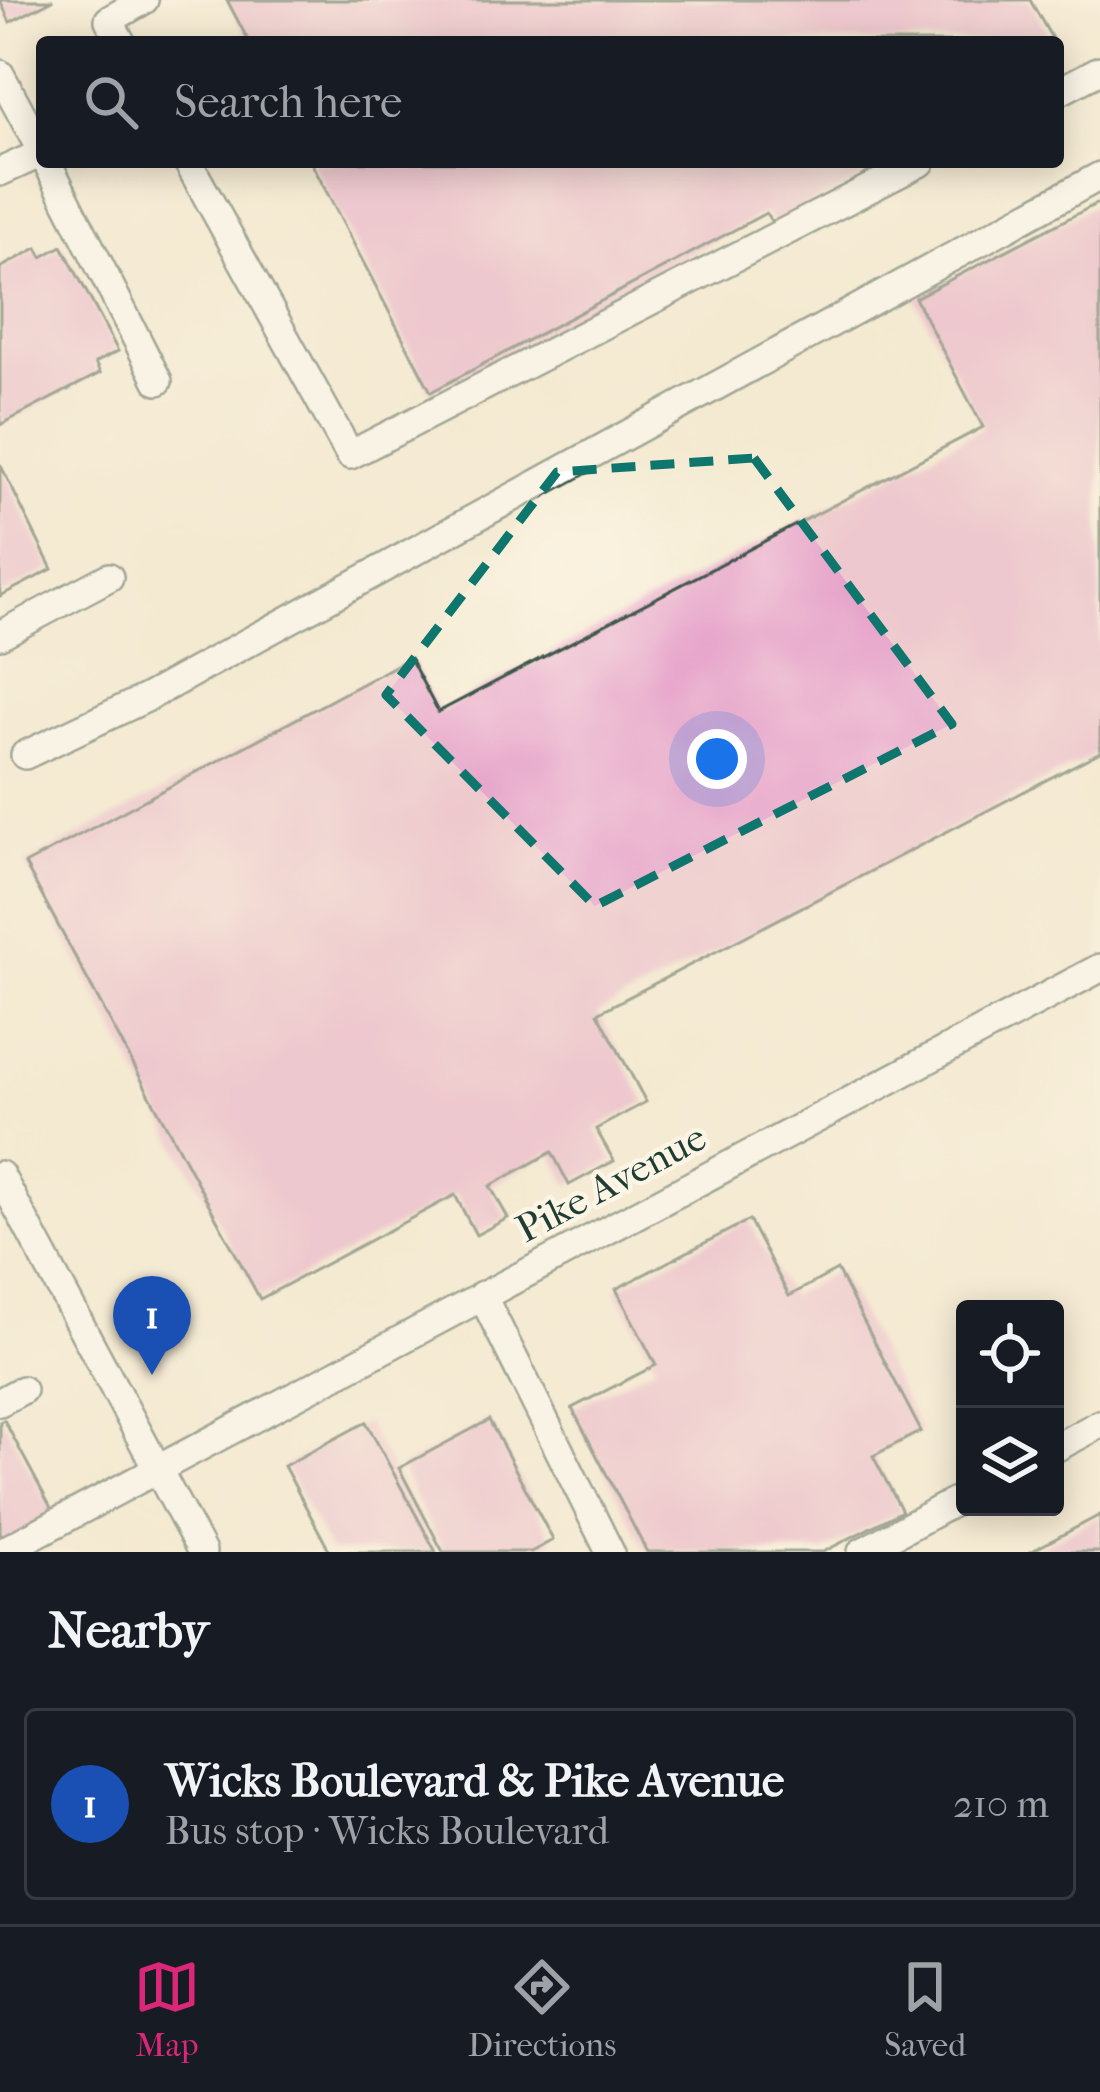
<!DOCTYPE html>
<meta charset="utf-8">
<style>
:root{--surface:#171b24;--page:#20242c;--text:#f1f3f6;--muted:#9ea1a6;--line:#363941;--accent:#db2777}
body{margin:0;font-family:"IM FELL French Canon",serif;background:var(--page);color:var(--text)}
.controls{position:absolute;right:36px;bottom:36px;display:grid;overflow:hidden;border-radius:12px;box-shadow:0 6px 30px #0003}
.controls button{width:108px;height:108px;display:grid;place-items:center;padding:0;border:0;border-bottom:3px solid var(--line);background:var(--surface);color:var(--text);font:60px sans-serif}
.you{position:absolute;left:717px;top:759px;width:42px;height:42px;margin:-30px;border:9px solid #fff;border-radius:50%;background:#1a73e8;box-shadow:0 0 0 18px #1a73e833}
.badge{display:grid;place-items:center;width:78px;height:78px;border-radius:50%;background:var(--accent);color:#fff;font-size:39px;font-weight:700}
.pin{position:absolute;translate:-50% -99px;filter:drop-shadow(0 3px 6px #0008)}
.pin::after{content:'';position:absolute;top:63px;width:42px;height:36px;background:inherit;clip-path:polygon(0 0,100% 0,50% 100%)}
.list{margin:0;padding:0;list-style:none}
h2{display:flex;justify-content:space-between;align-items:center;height:156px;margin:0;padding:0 48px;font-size:51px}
h2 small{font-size:39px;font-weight:400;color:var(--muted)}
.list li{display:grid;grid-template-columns:78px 1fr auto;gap:36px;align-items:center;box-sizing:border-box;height:192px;margin:0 24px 24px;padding:0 24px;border:3px solid var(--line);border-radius:12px}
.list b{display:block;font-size:45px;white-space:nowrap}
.list p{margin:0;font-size:39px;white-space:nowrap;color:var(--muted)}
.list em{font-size:39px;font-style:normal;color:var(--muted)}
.icon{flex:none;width:66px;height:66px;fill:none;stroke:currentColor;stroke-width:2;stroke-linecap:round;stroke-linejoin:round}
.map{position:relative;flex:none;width:1100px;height:1552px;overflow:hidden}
.search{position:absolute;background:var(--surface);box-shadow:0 6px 30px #0003;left:36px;right:36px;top:36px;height:132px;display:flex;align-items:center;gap:30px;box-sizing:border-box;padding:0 42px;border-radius:12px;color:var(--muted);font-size:45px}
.sheet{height:372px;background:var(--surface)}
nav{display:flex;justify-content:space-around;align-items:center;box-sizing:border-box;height:168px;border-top:3px solid var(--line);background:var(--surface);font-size:33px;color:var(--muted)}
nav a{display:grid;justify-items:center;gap:6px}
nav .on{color:var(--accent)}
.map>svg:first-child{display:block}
.building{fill:#e59fc9}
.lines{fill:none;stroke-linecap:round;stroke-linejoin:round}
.minor-casing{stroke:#3f574c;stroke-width:32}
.minor{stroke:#fff;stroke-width:27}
.marked{fill:none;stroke:#0f766e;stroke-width:9;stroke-dasharray:24 15;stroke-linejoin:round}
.labels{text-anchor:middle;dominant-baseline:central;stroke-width:9;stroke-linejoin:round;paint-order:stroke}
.street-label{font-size:39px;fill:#1f3d34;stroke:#fcf5e5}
</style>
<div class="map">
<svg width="1100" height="1552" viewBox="0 0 1100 1552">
<rect width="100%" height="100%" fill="#fcf5e5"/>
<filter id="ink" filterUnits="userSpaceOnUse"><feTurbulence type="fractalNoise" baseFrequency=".00833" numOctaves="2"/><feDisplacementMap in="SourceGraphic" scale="24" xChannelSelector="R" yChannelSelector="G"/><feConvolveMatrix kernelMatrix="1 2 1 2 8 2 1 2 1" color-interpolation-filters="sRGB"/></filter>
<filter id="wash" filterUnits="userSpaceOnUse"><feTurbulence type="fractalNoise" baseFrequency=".004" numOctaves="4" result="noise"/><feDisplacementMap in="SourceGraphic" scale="48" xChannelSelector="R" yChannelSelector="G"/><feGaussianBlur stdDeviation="2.7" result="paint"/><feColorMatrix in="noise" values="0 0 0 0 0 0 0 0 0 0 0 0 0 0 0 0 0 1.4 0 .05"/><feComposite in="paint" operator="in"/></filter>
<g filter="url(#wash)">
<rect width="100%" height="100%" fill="#f4ead1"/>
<g id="blocks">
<path class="building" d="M0,0H53L10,22Z
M227,0H1030L1054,42H249Z
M311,162H892L773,224L766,213L431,392Z
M1100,202V752L598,1013L646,1102L596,1129L614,1161L569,1185L552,1152L490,1186L508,1218L476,1235L455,1195L260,1299L25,864L410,658L438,712L983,427L915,298Z
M62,246L118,351L95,363L100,373L0,425V268L37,248L42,257Z
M0,464L52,569L0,596Z
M749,1220L789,1296L837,1270L921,1431L873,1456L902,1511L823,1552H647L572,1408L656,1365L616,1289Z
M4,1420L56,1517L0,1546V1422Z
M489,1420L553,1540L531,1552H443L399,1468Z
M366,1422L436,1552H330L284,1466Z
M1100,1515V1552H1030Z"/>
</g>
</g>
<g filter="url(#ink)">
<use href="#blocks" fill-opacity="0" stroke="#3f574c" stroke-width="3"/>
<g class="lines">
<defs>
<path id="minor" d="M121,42L109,20L144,0
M0,74L42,152
M1058,92L1100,70
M47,162L158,381
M188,162L350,455L921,162
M0,172L42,153
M0,635L109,577
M25,755L146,698L1100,176
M0,1175L202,1552
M482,1295L610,1552
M0,1402L22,1390
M1055,1448L1100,1424
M2,1552L1100,968
M862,1552L965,1496"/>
</defs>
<use href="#minor" class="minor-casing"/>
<use href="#minor" class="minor"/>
</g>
</g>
<path d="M0 0H1100V1552H0ZM754,458L952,724L595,906L386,695L557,472Z" fill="#f4ead1" fill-opacity=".55" fill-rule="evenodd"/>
<path class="marked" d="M754,458L952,724L595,906L386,695L557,472Z"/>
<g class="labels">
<g class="street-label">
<text transform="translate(611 1183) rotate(-28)">Pike Avenue</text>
</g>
</g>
</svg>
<div class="controls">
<button><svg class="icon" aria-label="locate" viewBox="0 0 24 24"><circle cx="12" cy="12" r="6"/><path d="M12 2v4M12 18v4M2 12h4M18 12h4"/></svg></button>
<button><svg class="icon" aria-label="layers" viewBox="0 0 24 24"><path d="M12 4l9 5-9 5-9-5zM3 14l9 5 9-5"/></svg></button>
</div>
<div class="you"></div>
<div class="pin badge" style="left:152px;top:1375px;background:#1a4fb4">1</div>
<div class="search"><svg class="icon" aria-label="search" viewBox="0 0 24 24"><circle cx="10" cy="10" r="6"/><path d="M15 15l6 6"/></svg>Search here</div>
</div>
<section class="sheet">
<h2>Nearby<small></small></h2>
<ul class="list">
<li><span class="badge" style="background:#1a4fb4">1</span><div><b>Wicks Boulevard &amp; Pike Avenue</b><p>Bus stop · Wicks Boulevard</p></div><em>210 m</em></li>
</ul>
</section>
<nav>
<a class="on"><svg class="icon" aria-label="map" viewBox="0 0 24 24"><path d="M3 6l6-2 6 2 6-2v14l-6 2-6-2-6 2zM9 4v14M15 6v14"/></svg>Map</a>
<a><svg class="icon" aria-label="directions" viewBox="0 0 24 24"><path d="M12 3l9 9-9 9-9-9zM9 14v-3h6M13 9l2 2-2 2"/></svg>Directions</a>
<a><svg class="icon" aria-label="saved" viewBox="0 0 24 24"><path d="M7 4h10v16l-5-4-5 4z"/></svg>Saved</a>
</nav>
